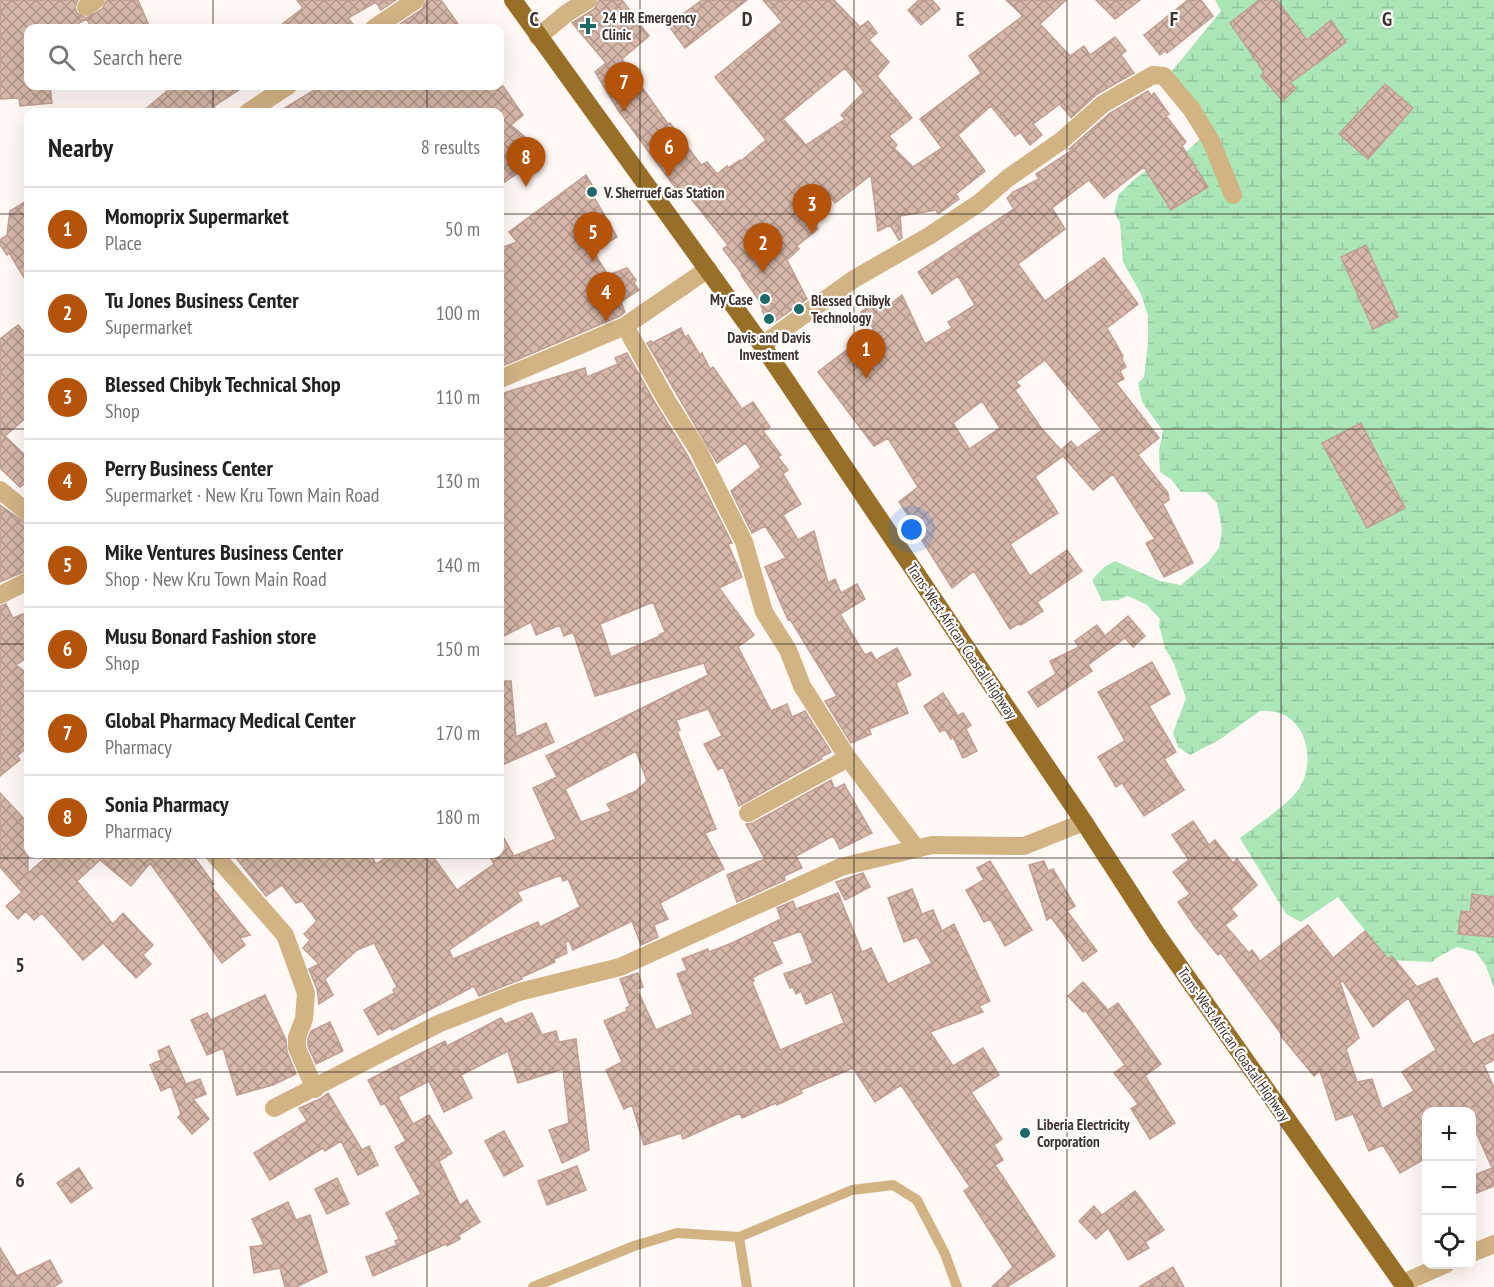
<!DOCTYPE html>
<meta charset="utf-8">
<style>
:root{--surface:#fff;--page:#f2f2f2;--text:#222;--muted:#767676;--line:#e0e0e0;--accent:#b45309}
body{margin:0;font-family:"PT Sans Narrow",sans-serif;background:var(--page);color:var(--text)}
.controls{position:absolute;right:18px;bottom:18px;display:grid;overflow:hidden;border-radius:12px;box-shadow:0 6px 24px #0002}
.controls button{width:54px;height:54px;display:grid;place-items:center;padding:0;border:0;border-bottom:2px solid var(--line);background:var(--surface);color:var(--text);font:30px sans-serif}
.you{position:absolute;left:912px;top:530px;width:21px;height:21px;margin:-15px;border:4px solid #fff;border-radius:50%;background:#1a73e8;box-shadow:0 0 0 9px #1a73e833}
.badge{display:grid;place-items:center;width:39px;height:39px;border-radius:50%;background:var(--accent);color:#fff;font-size:20px;font-weight:700}
.pin{position:absolute;translate:-50% -50px;filter:drop-shadow(0 2px 3px #0008)}
.pin::after{content:'';position:absolute;top:32px;width:21px;height:18px;background:inherit;clip-path:polygon(0 0,100% 0,50% 100%)}
.list{margin:0;padding:0;list-style:none}
h2{display:flex;justify-content:space-between;align-items:center;height:78px;margin:0;padding:0 24px;font-size:26px}
h2 small{font-size:20px;font-weight:400;color:var(--muted)}
.list li{display:grid;grid-template-columns:39px 1fr auto;gap:18px;align-items:center;box-sizing:border-box;height:84px;padding:0 24px;border-top:2px solid var(--line)}
.list b{display:block;font-size:22px;white-space:nowrap}
.list p{margin:0;font-size:20px;white-space:nowrap;color:var(--muted)}
.list em{font-size:20px;font-style:normal;color:var(--muted)}
.icon{flex:none;width:33px;height:33px;fill:none;stroke:currentColor;stroke-width:2;stroke-linecap:round;stroke-linejoin:round}
.map{position:relative;flex:none;width:1494px;height:1287px;overflow:hidden}
.search{position:absolute;background:var(--surface);box-shadow:0 6px 24px #0002;left:24px;top:24px;width:480px;height:66px;display:flex;align-items:center;gap:15px;box-sizing:border-box;padding:0 21px;border-radius:12px;color:var(--muted);font-size:22px}
.panel{position:absolute;background:var(--surface);box-shadow:0 6px 24px #0002;left:24px;top:108px;width:480px;height:750px;border-radius:12px}
.map>svg:first-child{display:block}
.wetland{fill:url(#wetland-marsh)}
.building{fill:url(#building-cross-hatch);stroke:#c0a094;stroke-width:1.5;fill-rule:evenodd}
.lines{fill:none;stroke-linecap:round;stroke-linejoin:round}
.service{stroke:#d2b384;stroke-width:10}
.minor{stroke:#d2b384;stroke-width:18}
.trunk{stroke:#986f26;stroke-width:18}
.grid{fill:none;stroke:#40332e;stroke-width:1.5;stroke-opacity:0.55}
.poi-dot{fill:#1d6968;stroke:#fff;stroke-width:2}
.labels{text-anchor:middle;dominant-baseline:central;stroke-width:4.5;stroke-linejoin:round;paint-order:stroke}
.poi-label{font-size:15px;font-weight:bold;fill:#40332e;stroke:#fff;text-anchor:start}
.street-label{font-size:15px;fill:#40332e;stroke:#fff}
.grid-label{font-size:20px;text-anchor:middle;font-weight:bold;fill:#40332e;stroke:#fff;stroke-width:4.5;stroke-linejoin:round;paint-order:stroke}
</style>
<div class="map">
<svg width="1494" height="1287" viewBox="0 0 1494 1287">
<defs>
<pattern id="wetland-marsh" width="20" height="14" patternUnits="userSpaceOnUse" patternTransform="scale(1.5)"><rect width="20" height="14" fill="#abe6b7"/><path d="M1 5h8M5 5V1M11 12h8M15 12V8" fill="none" stroke="#94c69e"/></pattern>
<pattern id="building-cross-hatch" width="8" height="8" patternUnits="userSpaceOnUse" patternTransform="scale(1.5)"><rect width="8" height="8" fill="#d7b7aa"/><path d="M0 0l8 8M0 8l8-8" fill="none" stroke="#b0958b"/></pattern>
</defs>
<rect width="100%" height="100%" fill="#fff8f5"/>
<path class="wetland" d="M1215,0H1494V988L1486,966L1476,952L1457,947L1440,956L1432,962L1389,960L1338,897L1301,922L1286,914L1240,838C1258,824 1279,811 1294,795C1316,772 1311,723 1279,713C1273,711 1266,711 1260,711L1219,740L1190,755L1178,747L1173,733L1186,698L1174,664L1165,648L1159,625L1160,619L1147,605L1128,596L1118,600L1102,601L1092,580L1104,567L1115,561L1160,581L1181,585L1208,562L1219,548L1222,530L1217,503L1206,492H1181L1171,479L1160,472L1159,451L1163,431L1142,402L1138,383L1144,377L1148,344V316L1141,294L1123,262L1120,223L1114,212L1119,194L1137,177L1163,159L1184,154L1201,138L1172,71L1221,11Z"/>
<path class="building" d="M0,0H78L75,7L77,13L86,18L102,9L107,0H138L150,28H91L87,19L69,28H28V86H50L52,103L20,106L19,98L0,99Z
M297,0H396L381,10L376,2L348,18L356,28H277L303,8Z
M427,0H441L461,28H394L422,9Z
M599,0H622L649,36L622,59L668,124L670,123L701,165L707,162L717,174L727,166L728,168L740,160L741,161L766,140L715,77L782,22L763,0H834L860,27L868,21L877,33L869,40L889,62L877,76L912,118L889,136L897,145L894,148L913,167L942,148L920,119L981,73L969,56L1023,16L1006,0H1066L1040,24L1070,56L1084,46L1090,55L1115,37L1126,51L1121,55L1134,73L1097,94L1071,118L1060,104L1033,124L1042,135L1030,145L1020,132L1015,136L991,106L958,135L985,171L956,194L959,199L938,214L936,210L900,216L902,238L899,240L890,225L878,231L871,175L835,203L831,198L808,216L818,229L797,246L799,249L787,260L807,299L770,325L762,311L763,310L758,299L741,275L742,274L723,249L728,245L688,195L684,198L671,182L618,110L595,72L606,63L572,23L594,9ZM845,68L864,92L841,115L845,119L806,145L783,119Z
M702,0H747L685,48L668,25Z
M919,0H932L940,9L921,25L908,10Z
M1096,0H1140L1115,19Z
M1188,0H1201L1213,16L1167,53L1165,51L1160,55L1144,35Z
M1259,0H1277L1307,40L1331,20L1346,42L1290,83L1296,88L1283,101L1261,76L1264,72L1230,23Z
M1385,84L1413,108L1368,159L1339,134Z
M173,86H245L214,106L217,112H142Z
M321,86H503L523,115L511,125L525,137L510,154L521,171L500,185V112H278Z
M1148,91L1151,96L1154,93L1169,114L1166,116L1186,142L1182,146L1208,187L1171,210L1144,167L1104,198L1089,180L1052,208L1065,229L1018,264L1045,301L1104,258L1138,304L1107,328L1123,356L1122,359L1126,367L1120,371L1124,379L1116,383L1159,438L1138,455L1168,493L1169,500L1163,504L1193,563L1164,577L1146,543L1155,539L1113,474L1093,490L1063,456L1035,477L1058,513L1010,544L1030,576L1067,550L1082,571L1037,602L1043,611L1021,625L1018,624L1010,629L974,571L952,588L920,537L922,535L899,502L918,487L888,438L874,446L818,372L874,329L861,312L876,301L883,310L902,295L925,344L952,328L948,322L975,305L958,276L932,294L918,272L1014,209L1007,198L1013,192L1039,179L1036,174L1071,151L1069,149L1110,113ZM1045,360L1102,430L1077,448L1071,441L1061,450L1042,429L1015,390L1020,386L1016,382ZM982,401L1000,428L969,449L953,423Z
M586,175L598,195L594,197L617,237L593,251L608,275L627,268L636,280L634,283L639,290L621,302L625,312L620,316L500,367V248L517,242L509,232Z
M28,200V284L9,253L7,255L0,245V240L7,235L10,211Z
M1366,245L1398,317L1373,329L1341,257Z
M18,325L28,336V416L5,436L28,458V481L20,487L0,468V339Z
M681,328L685,337L688,335L700,355L702,353L710,369L713,367L742,409L753,402L770,427L763,431L781,455L778,457L788,470L783,474L801,504L783,515L798,540L814,531L828,583L835,579L841,593L857,584L865,599L840,614L865,655L871,652L876,660L897,648L911,675L896,683L908,713L869,729L871,734L851,743L825,701L837,696L790,619L788,620L765,567L786,558L765,526L752,533L731,491L761,467L746,443L717,463L647,343L651,341L652,343Z
M627,353L657,406L688,456L732,543L728,544L742,577L719,588L754,635L738,647L771,711L787,704L792,717L805,711L831,752L821,757L822,759L739,806L723,767L718,770L704,744L722,736L708,709L676,720L680,730L677,731L716,829L705,833L724,869L660,903L668,919L654,925L658,937L641,945L632,921L573,950L569,941L565,942L567,953L554,959L555,962L522,977V979L479,996L474,986L392,1030L390,1028L378,1035L364,1010L394,993L393,990L397,987L374,943L357,950L325,979L333,995L319,1004L317,989L309,969L319,964L303,948L310,940L304,934L317,921L302,901L296,903L282,885L266,896L233,854H370L376,864L388,856L390,860L400,854H431L457,890L494,864L488,854H500V831L514,856L556,839L533,788L557,777L546,756L708,675L704,663L595,696L573,632L564,636L560,625L536,635L531,622L500,638V394L585,368L587,377L618,364L615,358ZM653,602L665,632L659,635L660,636L611,657L600,624ZM636,751L647,781L636,791L607,804L611,811L581,822L565,789ZM561,875L563,881L568,879L580,907L540,927L538,922L453,959L449,950L522,900L517,892Z
M1361,423L1405,508L1367,528L1322,443Z
M0,505L28,525V570L0,582Z
M6,604L13,618L23,614L28,625V657L16,665L28,674V747L17,756L20,760L0,776V606Z
M1128,616L1145,636L1133,647L1125,638L1088,665L1092,671L1038,707L1028,692L1056,674L1050,661L1079,647L1075,641L1097,625L1105,636Z
M1152,662L1170,694L1149,706L1176,752L1164,759L1184,790L1144,816L1122,783L1116,787L1098,757L1125,741L1098,692Z
M500,681H511L516,737L546,723L554,742L500,766Z
M943,693L958,716L963,713L971,725L966,729L977,751L963,758L953,737L951,739L945,729L940,732L924,706Z
M831,780L835,789L844,784L872,833L840,849L834,837H831L796,856L802,868L784,876L785,880L737,902L727,875L765,859L746,824L753,823Z
M0,793L28,823V873L50,854H192L214,884L211,886L250,935L240,938L245,945L222,963L150,863L131,886L100,860L77,881L113,924L123,913L153,945L143,955L151,964L136,978L103,943L83,960L42,913L34,920L26,911L18,919L6,906L22,892L0,867Z
M1193,821L1209,845L1215,840L1233,863L1237,859L1257,885L1231,909L1237,916L1225,925L1249,953L1252,950L1260,961L1308,925L1333,958L1365,931L1388,959L1392,956L1417,987L1437,978L1473,1044L1494,1034V1060L1484,1065L1494,1088V1186L1472,1195V1176L1492,1168L1472,1123V1112H1426V1158L1400,1173L1383,1145L1369,1151L1353,1114L1336,1120L1320,1071L1314,1076L1281,1036L1282,1035L1221,953L1218,955L1195,927L1178,902L1190,894L1173,872L1189,860L1172,835ZM1343,981L1373,1027L1408,998L1436,1050L1402,1072L1414,1091L1382,1109L1372,1079L1357,1082L1346,1049L1359,1038L1340,982Z
M990,861L1032,930L1005,946L990,919L984,922L966,890L984,880L977,868Z
M1044,861L1048,871L1053,869L1075,906L1067,911L1097,951L1083,961L1051,917L1047,920L1029,865Z
M863,873L870,887L845,900L836,882Z
M912,889L922,914L933,910L942,931L954,924L990,1001L979,1006L983,1012L930,1032L953,1066L983,1048L999,1075L971,1092L1002,1139L994,1145L1003,1160L995,1165L1055,1256L1007,1287H992L1013,1267L964,1191L970,1187L901,1085L875,1102L853,1068L801,1090L802,1093L777,1105L776,1103L742,1118L740,1113L683,1139L681,1133L644,1145L632,1105L624,1109L606,1070L622,1062L604,1021L627,1011L626,1008L630,1006L620,979L638,973L643,987L637,989L656,1030L693,1014L677,974L687,970L682,959L708,949L709,952L732,943L781,919L777,908L793,901L796,909L838,893L862,952L871,948L888,984L932,963L917,937L904,942L888,898ZM801,931L813,963L784,974L790,988L793,987L796,994L801,991L806,1004L832,992L844,1023L780,1050L752,982L754,981L752,978L782,963L772,942Z
M1472,894L1494,897V937L1458,934L1461,911L1470,912Z
M1083,982L1108,1010L1118,1003L1161,1064L1145,1076L1175,1123L1150,1139L1131,1109L1138,1104L1114,1073L1125,1065L1085,1010L1083,1012L1068,996Z
M265,995L286,1040L287,1052L296,1074L273,1085L237,1095L223,1048L207,1055L191,1020L207,1013L211,1020Z
M532,1013L542,1035L556,1031L559,1042L576,1039L589,1150L562,1163L549,1130L569,1123L563,1069L518,1083L508,1051L461,1075L472,1098L444,1112L429,1081L398,1097L413,1124L429,1115L452,1153L439,1161L460,1205L467,1200L480,1222L459,1235L460,1239L447,1246L446,1244L373,1276L366,1257L397,1245L395,1241L399,1239L386,1213L421,1194L395,1147L406,1141L385,1104L381,1105L368,1080L445,1041L447,1046L501,1018L505,1024Z
M330,1022L343,1051L316,1064L308,1046V1039L311,1031Z
M169,1046L186,1084L200,1079L206,1094L193,1099L209,1119L192,1134L178,1117L181,1114L171,1086L161,1091L150,1065L161,1060L158,1051Z
M328,1093L362,1150L369,1146L378,1165L358,1175L341,1141L325,1151L323,1148L270,1180L254,1153L307,1121L299,1108L320,1099Z
M504,1131L523,1166L504,1176L485,1141Z
M577,1166L586,1190L547,1205L538,1181Z
M79,1168L92,1188L71,1203L57,1183Z
M337,1178L349,1204L327,1214L315,1189Z
M1135,1191L1164,1230L1145,1242L1149,1248L1128,1260L1108,1228L1096,1239L1079,1221L1094,1206L1102,1215Z
M288,1202L296,1220L310,1215L327,1272L296,1287H285L280,1268L254,1273L250,1247L264,1245L252,1219Z
M0,1248L17,1276L50,1260L62,1282L53,1287H0Z
M1173,1267L1184,1287H1139Z"/>
<g class="lines">
<path class="service" d="M739,1237L852,1190L893,1185L917,1200L945,1254L957,1287
M533,1287L634,1246L677,1233L739,1237L747,1287"/>
<path class="minor" d="M86,7L96,0
M374,28L416,0
M538,37L567,13L588,0
M248,112L288,86
M625,326L667,401L698,450L744,542L764,612L788,650L802,686L848,758L916,848
M762,345L854,279L929,236L979,203L1008,178L1061,141L1103,104L1153,75L1164,76L1192,110L1211,141L1233,195
M500,379L625,326L708,269
M0,490L28,513
M0,595L28,581
M748,813L848,758
M214,854L285,935L306,993L304,1019L297,1037V1048L315,1089
M274,1108L438,1024L519,992L620,967L841,867L932,845L1024,846L1084,822
M1472,1253L1494,1244
M1403,1283L1446,1264"/>
<path class="trunk" d="M513,0L762,345L1084,822L1158,936L1405,1287"/>
</g>
<path class="grid" d="M213,0V28M427,0V28M640,0V1287M854,0V1287M1067,0V1287M1281,0V1287M213,86V112M427,86V112M0,214H28M500,214H1494M0,429H28M500,429H1494M0,644H28M500,644H1494M213,854V1287M427,854V1287M0,858H1494M0,1072H1494"/>
<g class="poi-dot">
<path d="M585 17h6v6h6v6h-6v6h-6v-6h-6v-6h6z"/>
<circle cx="592" cy="192" r="6"/>
<circle cx="765" cy="299" r="6"/>
<circle cx="799" cy="309" r="6"/>
<circle cx="769" cy="319" r="6"/>
<circle cx="1025" cy="1133" r="6"/>
</g>
<g class="labels">
<g class="poi-label">
<text x="602" y="17">24 HR Emergency<tspan x="602" dy="17">Clinic</tspan></text>
<text x="604" y="192">V. Sherruef Gas Station</text>
<text x="753" y="299" text-anchor="end">My Case</text>
<text x="811" y="300">Blessed Chibyk<tspan x="811" dy="17">Technology</tspan></text>
<text x="769" y="337" text-anchor="middle">Davis and Davis<tspan x="769" dy="17">Investment</tspan></text>
<text x="1037" y="1124">Liberia Electricity<tspan x="1037" dy="17">Corporation</tspan></text>
</g>
<g class="street-label">
<text transform="translate(962 641) rotate(56)">Trans-West African Coastal Highway</text>
<text transform="translate(1234 1044) rotate(55)">Trans-West African Coastal Highway</text>
</g>
</g>
<g class="grid-label">
<text x="534" y="26">C</text>
<text x="747" y="26">D</text>
<text x="960" y="26">E</text>
<text x="1174" y="26">F</text>
<text x="1387" y="26">G</text>
<text x="20" y="972">5</text>
<text x="20" y="1187">6</text>
</g>
</svg>
<div class="controls">
<button>+</button>
<button>−</button>
<button><svg class="icon" aria-label="locate" viewBox="0 0 24 24"><circle cx="12" cy="12" r="6"/><path d="M12 2v4M12 18v4M2 12h4M18 12h4"/></svg></button>
</div>
<div class="you"></div>
<div class="pin badge" style="left:866px;top:379px">1</div>
<div class="pin badge" style="left:763px;top:273px">2</div>
<div class="pin badge" style="left:812px;top:234px">3</div>
<div class="pin badge" style="left:606px;top:322px">4</div>
<div class="pin badge" style="left:593px;top:262px">5</div>
<div class="pin badge" style="left:669px;top:177px">6</div>
<div class="pin badge" style="left:624px;top:112px">7</div>
<div class="pin badge" style="left:526px;top:187px">8</div>
<div class="search"><svg class="icon" aria-label="search" viewBox="0 0 24 24"><circle cx="10" cy="10" r="6"/><path d="M15 15l6 6"/></svg>Search here</div>
<section class="panel">
<h2>Nearby<small>8 results</small></h2>
<ul class="list">
<li><span class="badge">1</span><div><b>Momoprix Supermarket</b><p>Place</p></div><em>50 m</em></li>
<li><span class="badge">2</span><div><b>Tu Jones Business Center</b><p>Supermarket</p></div><em>100 m</em></li>
<li><span class="badge">3</span><div><b>Blessed Chibyk Technical Shop</b><p>Shop</p></div><em>110 m</em></li>
<li><span class="badge">4</span><div><b>Perry Business Center</b><p>Supermarket · New Kru Town Main Road</p></div><em>130 m</em></li>
<li><span class="badge">5</span><div><b>Mike Ventures Business Center</b><p>Shop · New Kru Town Main Road</p></div><em>140 m</em></li>
<li><span class="badge">6</span><div><b>Musu Bonard Fashion store</b><p>Shop</p></div><em>150 m</em></li>
<li><span class="badge">7</span><div><b>Global Pharmacy Medical Center</b><p>Pharmacy</p></div><em>170 m</em></li>
<li><span class="badge">8</span><div><b>Sonia Pharmacy</b><p>Pharmacy</p></div><em>180 m</em></li>
</ul>
</section>
</div>
